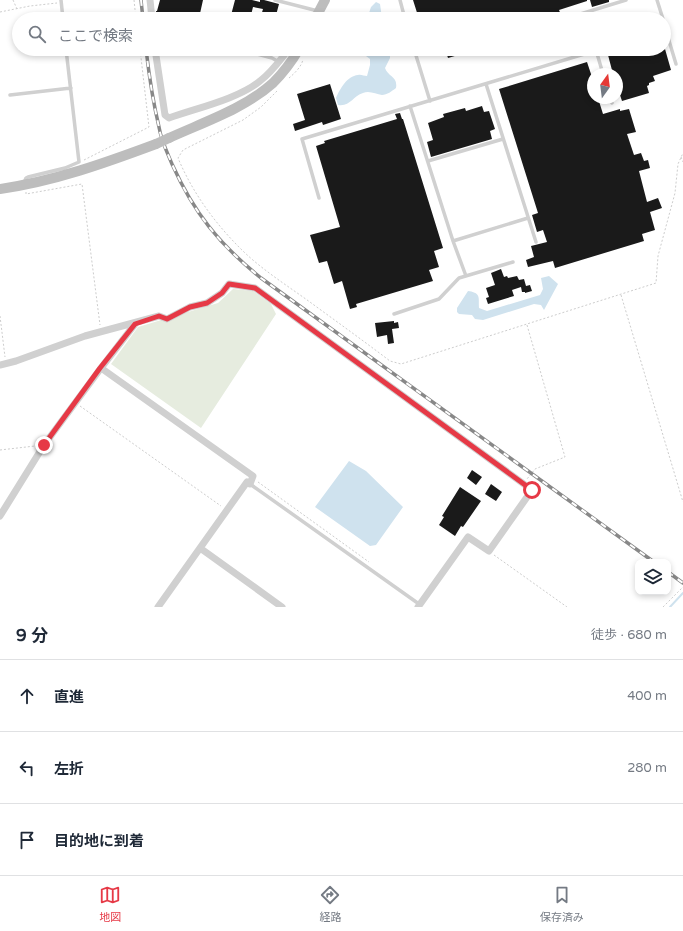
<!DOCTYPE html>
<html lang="ja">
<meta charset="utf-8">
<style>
:root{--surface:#fff;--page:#f6f6f7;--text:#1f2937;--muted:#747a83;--line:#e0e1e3;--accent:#e63946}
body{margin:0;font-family:"Varela Round","Noto Sans JP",sans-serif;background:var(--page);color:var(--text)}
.controls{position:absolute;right:12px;bottom:12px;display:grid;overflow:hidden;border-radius:8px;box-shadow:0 2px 6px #0003}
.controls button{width:36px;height:36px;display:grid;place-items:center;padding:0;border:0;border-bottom:1px solid var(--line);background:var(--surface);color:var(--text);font:20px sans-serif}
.compass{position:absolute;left:587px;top:68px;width:36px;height:36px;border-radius:50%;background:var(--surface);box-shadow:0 2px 6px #0003;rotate:14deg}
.stop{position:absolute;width:12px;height:12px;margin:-9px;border:3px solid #e63946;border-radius:50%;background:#fff}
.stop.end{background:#e63946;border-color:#fff;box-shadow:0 1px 4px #0008}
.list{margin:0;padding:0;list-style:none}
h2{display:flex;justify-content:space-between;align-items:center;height:52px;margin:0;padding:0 16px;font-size:17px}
h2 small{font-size:13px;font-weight:400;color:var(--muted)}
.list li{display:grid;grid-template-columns:26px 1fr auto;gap:12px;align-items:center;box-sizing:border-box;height:72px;padding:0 16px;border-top:1px solid var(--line)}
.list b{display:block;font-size:15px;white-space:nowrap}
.list em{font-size:13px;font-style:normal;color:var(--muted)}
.icon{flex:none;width:22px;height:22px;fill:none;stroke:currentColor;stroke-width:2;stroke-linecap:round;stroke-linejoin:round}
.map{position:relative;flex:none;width:683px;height:607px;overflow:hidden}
.search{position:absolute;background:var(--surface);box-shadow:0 2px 6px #0003;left:12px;right:12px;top:12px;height:44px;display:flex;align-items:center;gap:10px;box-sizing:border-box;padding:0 14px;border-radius:22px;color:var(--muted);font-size:15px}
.sheet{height:268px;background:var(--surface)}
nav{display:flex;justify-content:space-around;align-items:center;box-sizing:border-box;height:56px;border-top:1px solid var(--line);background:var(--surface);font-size:11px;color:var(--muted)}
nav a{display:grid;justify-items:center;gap:2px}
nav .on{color:var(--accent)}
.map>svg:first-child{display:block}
.green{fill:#e6ecdf}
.water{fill:#cfe2ee}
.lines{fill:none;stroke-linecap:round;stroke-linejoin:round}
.stream{stroke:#cfe2ee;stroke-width:2}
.building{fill:#1a1a1a}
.path{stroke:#cdcdcd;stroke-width:1;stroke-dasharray:2 2;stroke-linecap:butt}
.lane{stroke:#d0d0d0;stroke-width:3.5}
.street{stroke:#d0d0d0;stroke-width:7}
.secondary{stroke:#bdbdbd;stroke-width:10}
.rail-casing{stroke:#888;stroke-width:3.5}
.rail{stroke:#fff;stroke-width:2;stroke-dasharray:6;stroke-linecap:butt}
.secondary-bridge{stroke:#bdbdbd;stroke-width:10}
.route{stroke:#e63946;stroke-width:5}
</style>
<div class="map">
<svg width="683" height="607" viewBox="0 0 683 607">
<rect width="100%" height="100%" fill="#fff"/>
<path class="green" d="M233,289L253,291L271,304L276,314L201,428L111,364L138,327L218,303Z"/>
<path class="water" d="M376,2L380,4L382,18L367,19L371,7Z
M361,49H382L390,54V58L385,68C388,77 398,76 396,88C392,91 387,95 382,95C376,94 369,90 363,93C353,96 350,107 338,105L336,98C340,89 347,76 358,75C361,74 364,76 367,76L370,65V59L362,53Z
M549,276L558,284L544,310L541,305L534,304L483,320L475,319L472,315L459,314L457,312V308L468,291C482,293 478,298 479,308L487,311L540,295L543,289L541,278Z
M349,461L366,471L403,507L376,545L370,546L315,507Z"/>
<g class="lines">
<path class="stream" d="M670,607L683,593"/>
</g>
<path class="building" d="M160,0H203L199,18L175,13L174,19H157L156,11H157Z
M235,0H252L260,2V0H264L279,4L275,19H260L263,9L253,7L250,19H230Z
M413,0H587V1L559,10L562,17L561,19H419Z
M590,0H609V2L592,7Z
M445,49H464L465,53L448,58Z
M627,49H665L671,70L653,76L655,81L649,83V85L647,86L649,93L622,101L617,86V74H613L608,55Z
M587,62L593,80V98H598L603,114L620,109V111L629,109L636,132L627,134L634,155L641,153L644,161L648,160L650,168L639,171L647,202L658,198L662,208L650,212L655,230L642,234L644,241L555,268L553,261L528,267L526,260L534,257L531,246L547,242L543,230L537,232L532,215L538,213L499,89Z
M330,84L341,119L323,125L322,122L295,131L293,124L305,120L297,94Z
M482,106L484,112L489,111L495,129L490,131L492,139L431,157L427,142L433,140L428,123L444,117L443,114L465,108L466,111Z
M400,113L402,119H403L443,248L434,251L439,267L429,270L433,281L356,304L357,307L350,309L342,281L334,284L327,261L319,263L310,235L340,227L316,146L325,143L324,141L397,119L395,114Z
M501,269L504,277L507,276L508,278L517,276L519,280L524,279L526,286L530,285L532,291L525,293V292H522L521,287L512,290L514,296L488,304L486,298L489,297L486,288L495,285L491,273Z
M394,321V323L398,322L399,328L392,329L394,343L388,344L387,335L377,337L375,323Z
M472,470L482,477L476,485L467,478Z
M491,484L502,492L496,501L485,494Z
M460,487L481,501L463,527L461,526L455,536L439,525L444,517L442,516Z"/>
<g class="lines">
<path class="path" d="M13,0L17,9
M134,0L136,19
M0,12L30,6L57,3
M289,78C295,73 302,66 303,59
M277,91L261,107L243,120L183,150L178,158C193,194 217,226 244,252C265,272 291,288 314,305C340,324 365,342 390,361L401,364L656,283L658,256L675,193L678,164L683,153
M681,157L683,162
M84,160L149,127L140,49
M26,192V194L82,184L100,325
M621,295L683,502
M0,316L5,357
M527,325L565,457L535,469L527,479
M80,406L221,506
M0,450L35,446
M258,482L369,562
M494,555L567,607
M663,607L683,587"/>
<path class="lane" d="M61,0L63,19
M275,0L318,11
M400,0L405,19
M657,0L663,19
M584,13L586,19
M564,19L626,0
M664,24L676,64
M238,49L272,58L279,62
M414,49L430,101
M596,50L603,74
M486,84L536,242
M10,95L71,88
M610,98L612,103
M410,106L453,241L528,218
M428,161L503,139
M24,183L26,178L28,177L65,168L79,162L66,49
M319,198L302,139L601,49
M453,241L466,276
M394,314L439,299L459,278L513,262
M250,484L419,604"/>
<path class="street" d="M150,0L152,19
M155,49L165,115L169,118C197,108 238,99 260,81C272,72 280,60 289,49
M0,365L16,361L85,336L159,316L167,319L190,307L207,303L222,293L229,284L255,288L532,490L489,551L468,537L418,607
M101,368L253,476L250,484L247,482L158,607
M0,516L44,445L101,368L135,324
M200,548L282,607"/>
<path class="secondary" d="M315,19L325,0
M169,138C204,122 244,109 273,83C283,73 292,61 299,49
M0,189C55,181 105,163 156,144"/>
<defs>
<path id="rail" d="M141,0L143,19
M146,49C149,75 153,102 159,127C161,140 167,152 172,164C194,213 219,244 261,278L654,562
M668,572L683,583"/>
</defs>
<use href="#rail" class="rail-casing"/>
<use href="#rail" class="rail"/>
<path class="secondary-bridge" d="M156,144L169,138"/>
</g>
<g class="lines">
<path class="route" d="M44,445L100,368L135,324L159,316L167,319L190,307L207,303L222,293L229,284L255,288L532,490"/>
</g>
</svg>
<div class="controls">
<button><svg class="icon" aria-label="layers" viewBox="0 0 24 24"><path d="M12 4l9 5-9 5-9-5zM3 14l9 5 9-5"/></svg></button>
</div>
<svg class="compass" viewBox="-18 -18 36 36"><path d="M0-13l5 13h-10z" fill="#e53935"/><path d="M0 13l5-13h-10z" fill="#747a83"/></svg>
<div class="stop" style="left:532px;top:490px"></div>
<div class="stop end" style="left:44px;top:445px"></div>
<div class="search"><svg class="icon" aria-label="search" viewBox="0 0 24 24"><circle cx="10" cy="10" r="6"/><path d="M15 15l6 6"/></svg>ここで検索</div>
</div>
<section class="sheet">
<h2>9 分<small>徒歩 · 680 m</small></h2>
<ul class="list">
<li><svg class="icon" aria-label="ahead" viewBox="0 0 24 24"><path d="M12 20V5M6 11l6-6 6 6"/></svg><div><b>直進</b></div><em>400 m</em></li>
<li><svg class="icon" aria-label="left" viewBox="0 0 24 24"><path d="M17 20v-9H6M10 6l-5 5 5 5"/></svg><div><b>左折</b></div><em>280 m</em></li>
<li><svg class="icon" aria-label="arrive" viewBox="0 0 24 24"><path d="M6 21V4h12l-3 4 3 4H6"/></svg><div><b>目的地に到着</b></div></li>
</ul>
</section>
<nav>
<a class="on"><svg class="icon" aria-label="map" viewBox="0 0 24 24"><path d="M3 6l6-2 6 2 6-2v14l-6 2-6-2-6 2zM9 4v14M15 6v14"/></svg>地図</a>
<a><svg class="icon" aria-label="directions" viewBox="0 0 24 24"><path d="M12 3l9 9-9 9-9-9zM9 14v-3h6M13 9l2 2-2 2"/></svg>経路</a>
<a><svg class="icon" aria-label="saved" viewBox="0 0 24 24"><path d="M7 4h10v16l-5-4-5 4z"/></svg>保存済み</a>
</nav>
